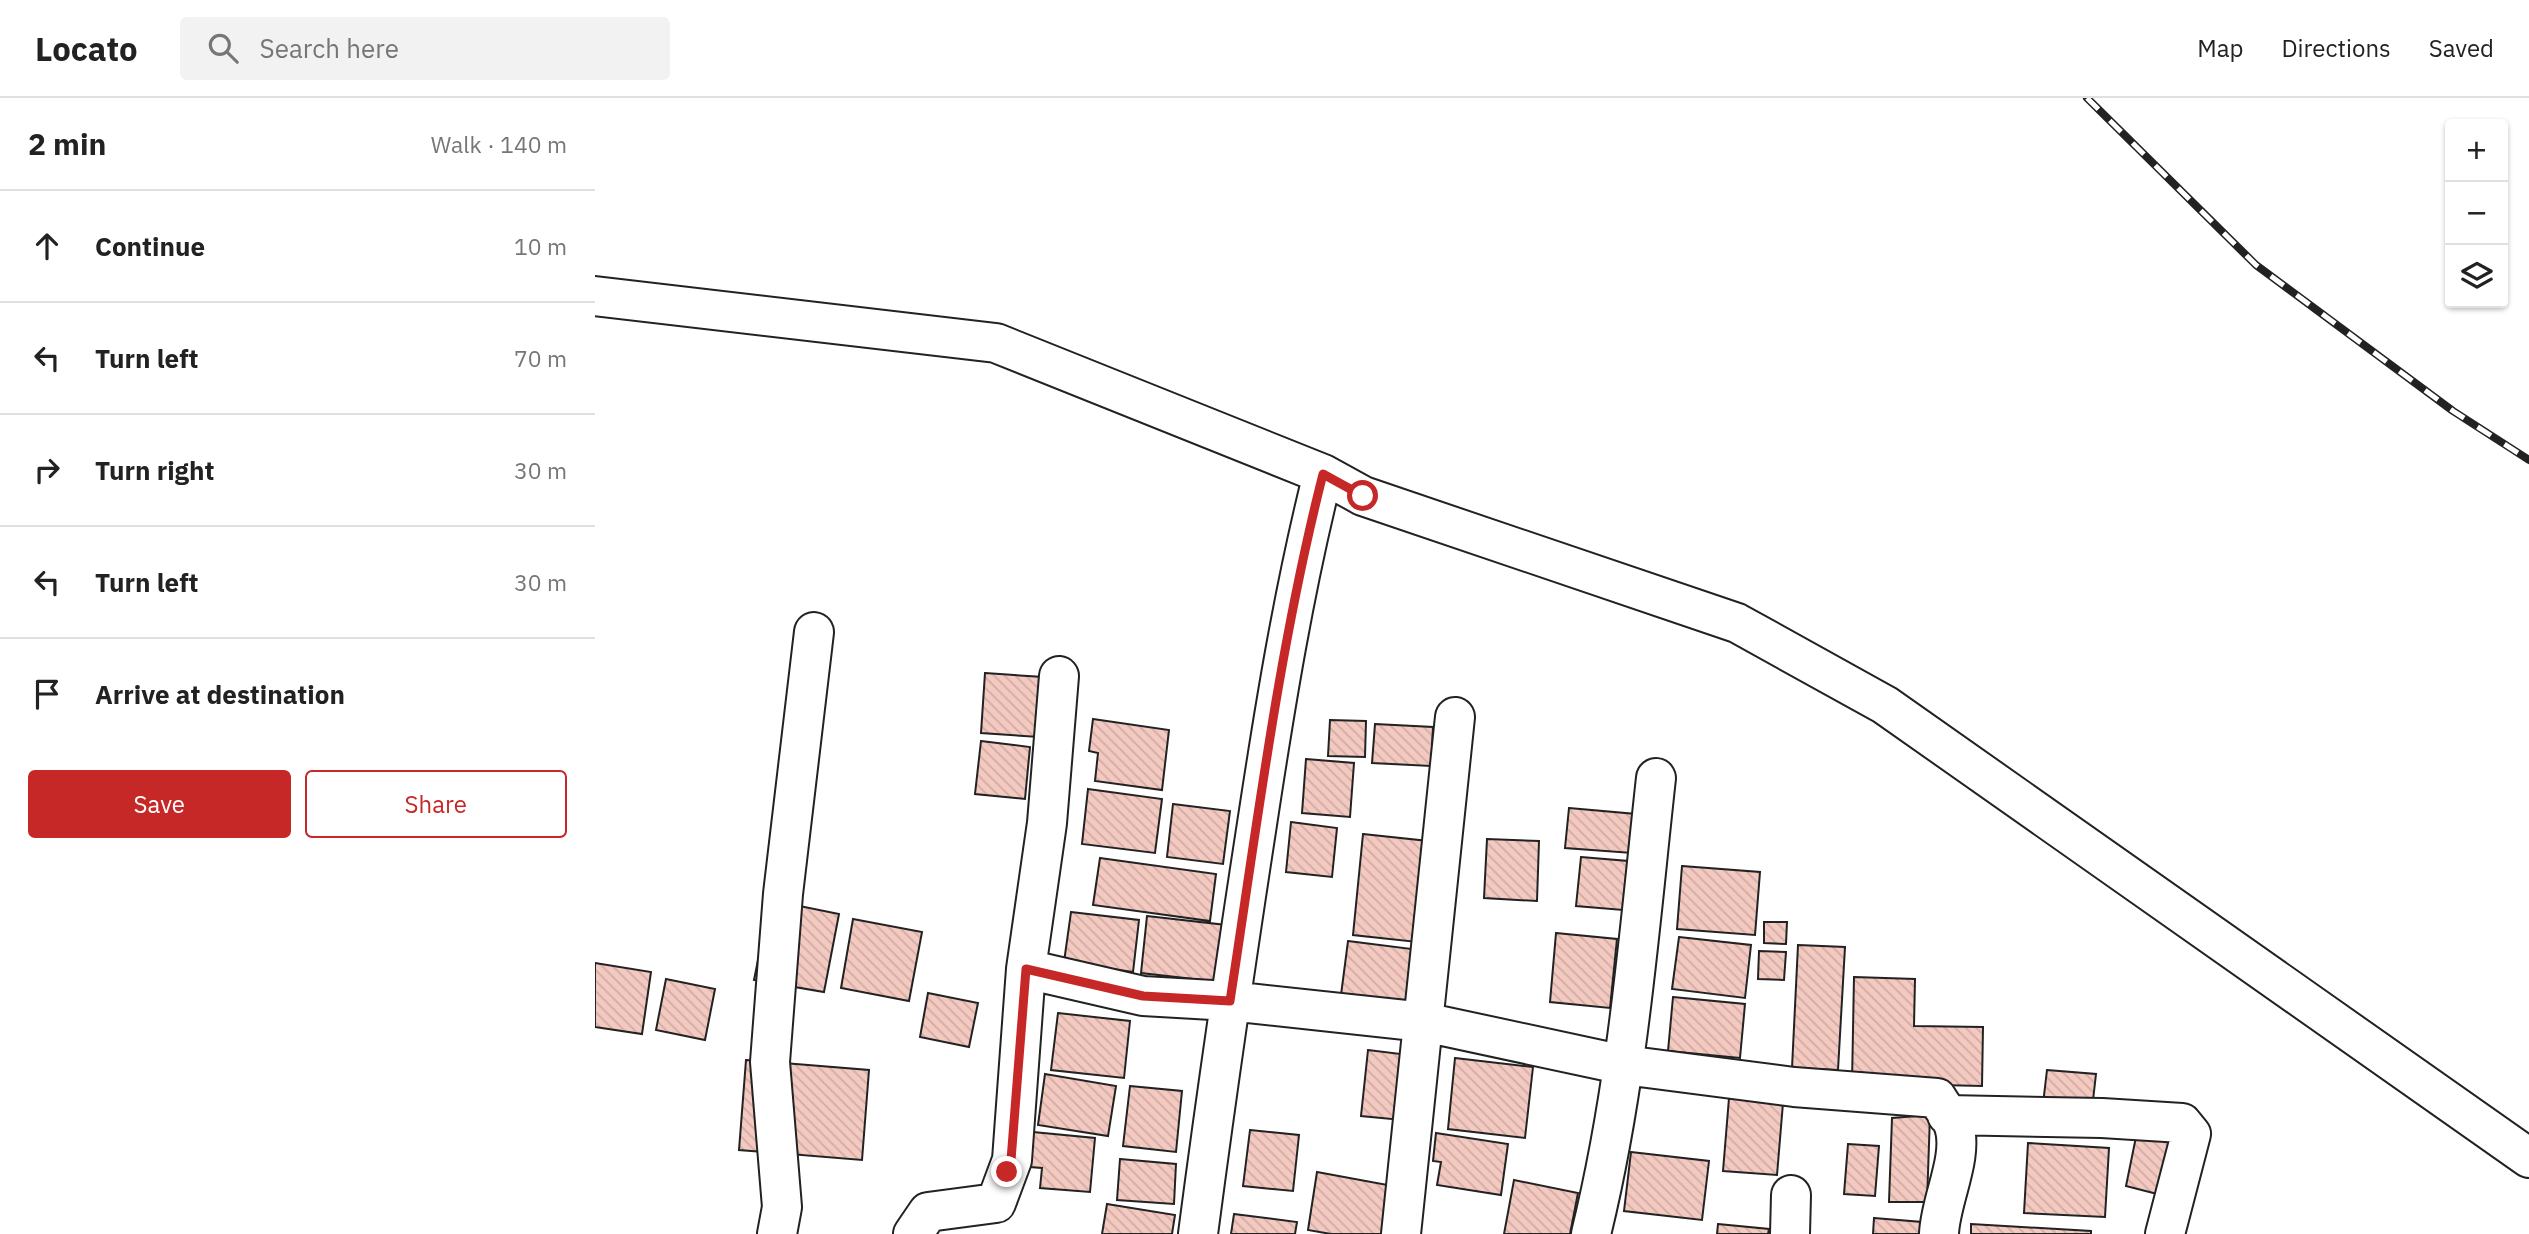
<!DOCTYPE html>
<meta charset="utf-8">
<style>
:root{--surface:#fff;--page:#f2f2f2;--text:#222;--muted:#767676;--line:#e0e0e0;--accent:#c62828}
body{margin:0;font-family:"IBM Plex Sans",sans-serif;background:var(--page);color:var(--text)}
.controls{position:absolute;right:21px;top:21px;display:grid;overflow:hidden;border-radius:7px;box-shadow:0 2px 5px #0004}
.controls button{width:63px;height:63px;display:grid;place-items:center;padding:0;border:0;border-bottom:2px solid var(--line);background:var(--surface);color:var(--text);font:35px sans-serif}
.stop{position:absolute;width:21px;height:21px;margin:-16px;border:5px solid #c62828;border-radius:50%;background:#fff}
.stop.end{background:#c62828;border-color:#fff;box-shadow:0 2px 7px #0008}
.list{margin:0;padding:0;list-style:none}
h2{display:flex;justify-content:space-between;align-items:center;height:91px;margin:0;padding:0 28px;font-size:30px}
h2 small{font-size:23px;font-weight:400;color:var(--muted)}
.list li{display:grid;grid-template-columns:46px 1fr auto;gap:21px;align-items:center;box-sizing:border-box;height:112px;padding:0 28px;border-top:2px solid var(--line)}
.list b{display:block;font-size:26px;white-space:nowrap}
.list em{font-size:23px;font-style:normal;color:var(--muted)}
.actions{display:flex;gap:14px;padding:21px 28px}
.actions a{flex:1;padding:16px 0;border:2px solid var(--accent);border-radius:7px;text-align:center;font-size:24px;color:var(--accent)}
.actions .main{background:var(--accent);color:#fff}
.icon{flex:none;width:38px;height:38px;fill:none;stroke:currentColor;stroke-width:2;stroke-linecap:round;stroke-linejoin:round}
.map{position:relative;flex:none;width:1934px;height:1136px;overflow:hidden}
header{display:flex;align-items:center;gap:42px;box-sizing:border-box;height:98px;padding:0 35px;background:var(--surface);border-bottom:2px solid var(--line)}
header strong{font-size:33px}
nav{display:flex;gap:38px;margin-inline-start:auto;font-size:24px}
.search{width:490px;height:63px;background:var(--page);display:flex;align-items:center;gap:18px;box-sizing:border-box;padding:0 24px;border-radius:7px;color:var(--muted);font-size:26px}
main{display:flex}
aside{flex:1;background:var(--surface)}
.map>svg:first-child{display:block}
.building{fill:url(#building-back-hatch);stroke:#222;stroke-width:2}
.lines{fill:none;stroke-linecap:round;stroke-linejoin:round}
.minor-casing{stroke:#222;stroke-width:42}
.minor{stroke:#fff;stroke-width:38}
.rail-casing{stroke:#222;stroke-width:8}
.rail{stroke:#fff;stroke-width:5;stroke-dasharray:16;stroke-linecap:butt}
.route{stroke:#c62828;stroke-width:9}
</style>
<header>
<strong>Locato</strong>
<div class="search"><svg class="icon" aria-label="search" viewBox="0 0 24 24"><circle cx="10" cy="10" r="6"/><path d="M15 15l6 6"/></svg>Search here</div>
<nav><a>Map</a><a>Directions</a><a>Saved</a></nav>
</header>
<main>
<aside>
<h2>2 min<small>Walk · 140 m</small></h2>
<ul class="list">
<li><svg class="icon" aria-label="ahead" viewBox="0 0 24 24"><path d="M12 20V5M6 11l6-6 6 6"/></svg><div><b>Continue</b></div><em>10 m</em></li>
<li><svg class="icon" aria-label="left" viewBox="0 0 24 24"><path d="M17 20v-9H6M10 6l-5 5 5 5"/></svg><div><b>Turn left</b></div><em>70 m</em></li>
<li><svg class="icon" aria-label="right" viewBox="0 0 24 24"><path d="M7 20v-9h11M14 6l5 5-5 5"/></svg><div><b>Turn right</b></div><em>30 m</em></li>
<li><svg class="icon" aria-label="left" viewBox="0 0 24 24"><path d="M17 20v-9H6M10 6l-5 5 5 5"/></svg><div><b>Turn left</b></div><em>30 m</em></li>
<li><svg class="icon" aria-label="arrive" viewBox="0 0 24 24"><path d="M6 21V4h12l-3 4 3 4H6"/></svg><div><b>Arrive at destination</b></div></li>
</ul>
<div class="actions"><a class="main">Save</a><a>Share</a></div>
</aside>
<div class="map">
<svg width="1934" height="1136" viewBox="0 0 1934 1136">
<defs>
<pattern id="building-back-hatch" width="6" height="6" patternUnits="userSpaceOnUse" patternTransform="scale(1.75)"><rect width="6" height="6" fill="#f3c9c0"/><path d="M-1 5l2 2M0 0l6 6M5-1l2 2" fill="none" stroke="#d0aca5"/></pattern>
</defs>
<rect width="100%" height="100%" fill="#fff"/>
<path class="building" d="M390,575L448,579L444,639L386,635Z
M498,621L574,632L567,692L500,683L503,655L494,653Z
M735,622L771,623L770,659L733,658Z
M780,626L838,629L836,668L777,665Z
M386,643L435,649L430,701L380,696Z
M711,661L759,665L755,719L707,715Z
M493,691L567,701L560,755L487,746Z
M578,706L635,713L628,766L572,759Z
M974,710L1041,716L1037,755L970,750Z
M696,724L742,730L737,779L691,774Z
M768,736L833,743L822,844L758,837Z
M892,741L944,743L942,803L889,800Z
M986,759L1033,763L1028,812L981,808Z
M505,760L621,776L615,823L498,807Z
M1087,768L1165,774L1160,837L1082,831Z
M175,802L244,816L229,894L159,882Z
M476,814L544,822L538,874L469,864Z
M552,818L631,827L625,884L546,875Z
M258,821L327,834L314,903L246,890Z
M1169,824H1192L1191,846L1169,845Z
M961,835L1022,841L1015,910L955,904Z
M1084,839L1156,847L1150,900L1077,891Z
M753,843L817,851L811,905L746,897Z
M1203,847L1250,849L1243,972L1197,970Z
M1164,853L1191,854L1189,882L1163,881Z
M0,865L56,874L47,936L0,929Z
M1259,879L1320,881L1319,928L1388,929L1387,988L1257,985Z
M71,881L120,891L110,942L61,932Z
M333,895L383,905L374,949L325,939Z
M1078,899L1150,906L1145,960L1073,953Z
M463,915L535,923L529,980L456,972Z
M773,952L814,957L807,1022L766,1018Z
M860,960L938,969L930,1040L853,1031Z
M151,962L274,972L267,1062L144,1052Z
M1452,972L1501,976L1497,1011L1448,1006Z
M450,976L521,988L513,1038L443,1027Z
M535,988L587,993L581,1054L528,1048Z
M1134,1000L1188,1005L1182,1077L1128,1073Z
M1335,1017L1332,1104H1294L1297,1020Z
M655,1032L704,1037L698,1093L648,1088Z
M438,1034L500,1040L495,1094L445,1090L447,1070L435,1069Z
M1542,1034L1583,1044L1570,1098L1531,1088Z
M841,1035L913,1046L906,1097L842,1087L846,1064L838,1063Z
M1433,1045L1514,1050L1510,1119L1429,1115Z
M1253,1046L1284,1048L1280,1098L1249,1096Z
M1036,1054L1114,1063L1107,1122L1029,1113Z
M525,1061L581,1066L579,1106L522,1102Z
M722,1074L798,1088L790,1136H736L713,1132Z
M919,1082L983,1095L975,1136H909Z
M512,1106L580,1117L577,1136H507Z
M639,1116L702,1124L700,1136H636Z
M1279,1120L1327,1124L1326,1136H1278Z
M1123,1126L1174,1131L1173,1136H1122Z
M1376,1126L1496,1133V1136H1376Z"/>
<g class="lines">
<defs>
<path id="minor" d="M0,198L401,245L728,376L768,398L1142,525L1290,607L1934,1060
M431,871L548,898L635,903L829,924L1029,967L1199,989L1342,1000C1347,1009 1356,1019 1359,1028C1369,1059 1345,1103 1344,1136
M1352,1017L1507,1020L1587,1025L1596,1036L1570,1136
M182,1136L187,1109L175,964L188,796L219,534
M318,1136L333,1114L401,1105L417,1062L431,871L452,725L464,578
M603,1136C621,999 641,862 662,726C680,608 699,491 728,376
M806,1136L860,619
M996,1136C1033,986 1044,833 1061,680
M1195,1136L1196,1097"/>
</defs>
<use href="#minor" class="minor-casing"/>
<use href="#minor" class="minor"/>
<defs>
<path id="rail" d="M1492,0L1661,167L1858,313L1934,362"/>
</defs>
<use href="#rail" class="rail-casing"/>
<use href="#rail" class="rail"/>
</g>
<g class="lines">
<path class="route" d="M412,1074L416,1062L431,871L548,898L635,903C662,727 684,549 728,376L768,398"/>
</g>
</svg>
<div class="controls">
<button>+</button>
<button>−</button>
<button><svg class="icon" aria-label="layers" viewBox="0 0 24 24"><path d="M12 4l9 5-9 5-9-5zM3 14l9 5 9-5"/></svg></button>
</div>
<div class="stop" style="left:768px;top:398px"></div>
<div class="stop end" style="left:412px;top:1074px"></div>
</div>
</main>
